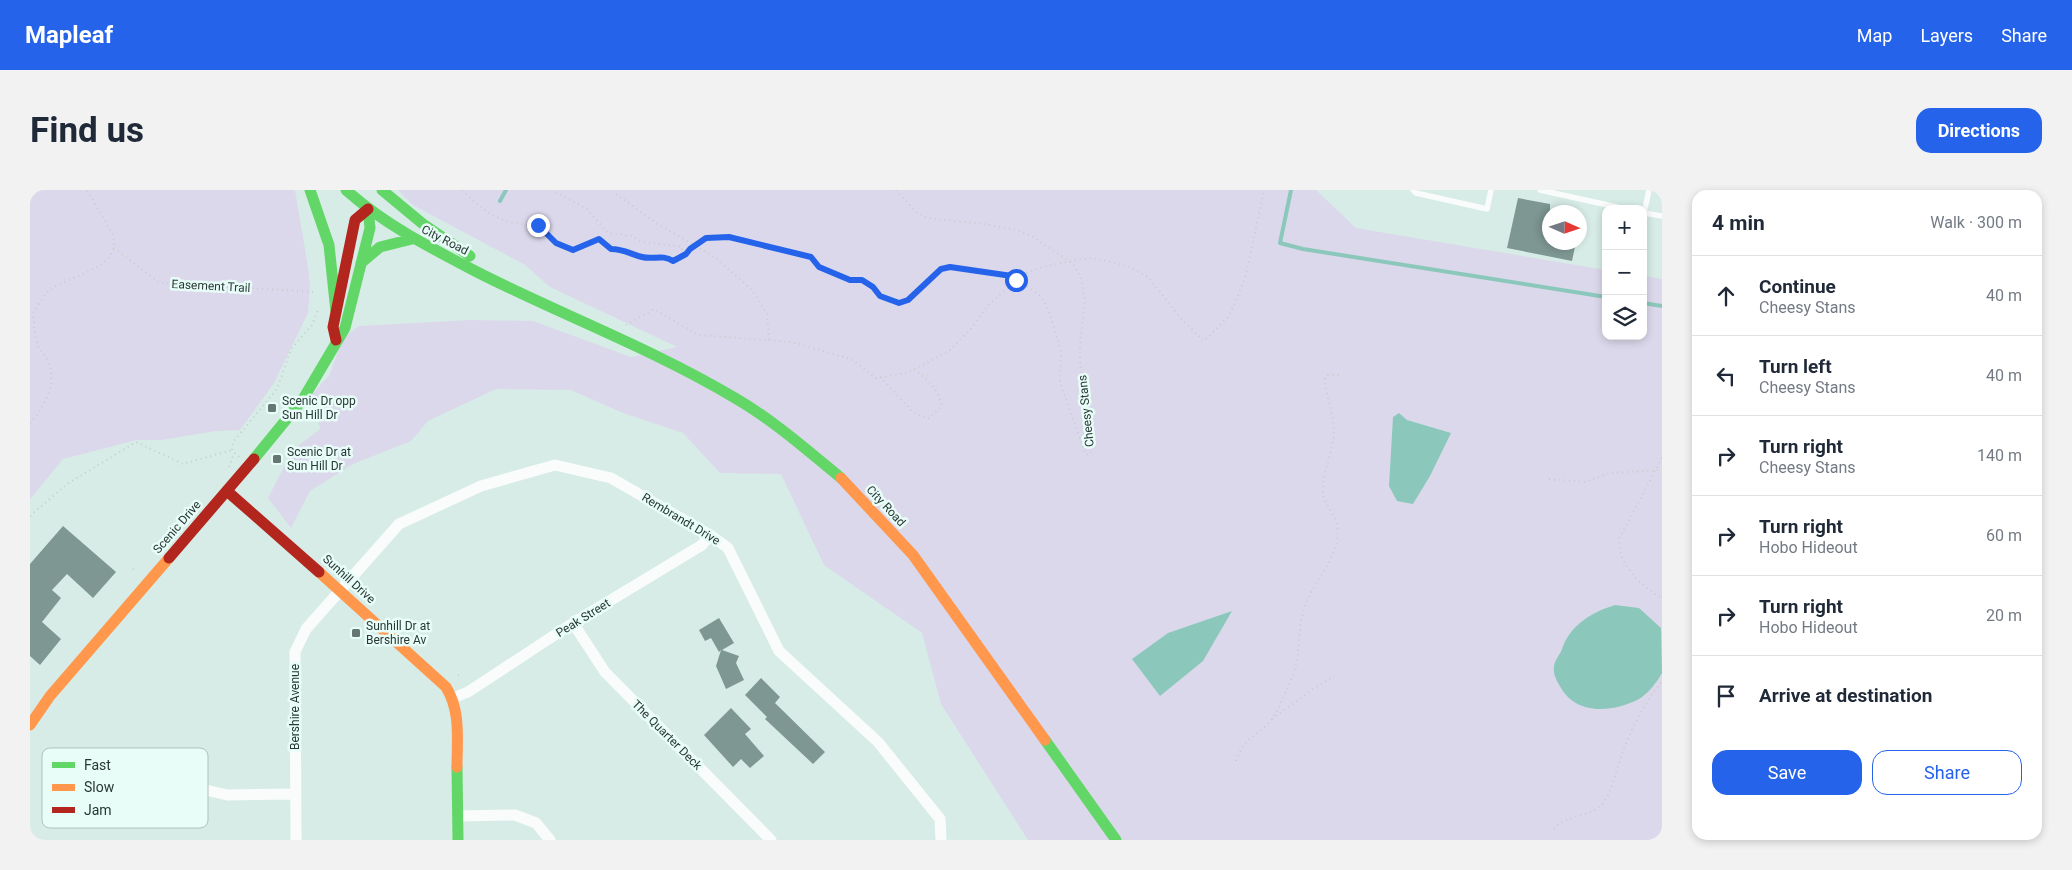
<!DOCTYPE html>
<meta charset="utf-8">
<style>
:root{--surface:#fff;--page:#f2f2f3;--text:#1f2937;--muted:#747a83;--line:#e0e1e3;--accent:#2563eb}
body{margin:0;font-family:Roboto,sans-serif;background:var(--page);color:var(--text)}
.controls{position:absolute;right:15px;top:15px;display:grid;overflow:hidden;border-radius:10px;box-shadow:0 2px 8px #0003}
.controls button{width:45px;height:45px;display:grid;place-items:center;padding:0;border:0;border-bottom:1px solid var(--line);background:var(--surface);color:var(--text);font:25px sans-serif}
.compass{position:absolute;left:1512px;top:15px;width:45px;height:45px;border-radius:50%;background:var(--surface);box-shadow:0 2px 8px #0003;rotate:93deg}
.stop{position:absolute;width:15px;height:15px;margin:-11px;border:4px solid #2563eb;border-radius:50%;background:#fff}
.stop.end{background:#2563eb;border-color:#fff;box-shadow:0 1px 5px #0008}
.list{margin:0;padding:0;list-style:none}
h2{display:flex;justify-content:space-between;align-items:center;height:65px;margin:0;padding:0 20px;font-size:21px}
h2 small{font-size:16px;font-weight:400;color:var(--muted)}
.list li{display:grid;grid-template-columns:32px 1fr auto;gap:15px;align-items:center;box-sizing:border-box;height:80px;padding:0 20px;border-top:1px solid var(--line)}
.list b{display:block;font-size:19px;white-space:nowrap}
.list p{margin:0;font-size:16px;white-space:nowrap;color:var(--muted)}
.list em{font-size:16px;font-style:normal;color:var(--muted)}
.actions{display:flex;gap:10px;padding:15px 20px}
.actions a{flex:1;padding:11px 0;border:1px solid var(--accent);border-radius:15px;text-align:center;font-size:18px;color:var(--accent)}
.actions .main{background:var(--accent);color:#fff}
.icon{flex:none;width:28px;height:28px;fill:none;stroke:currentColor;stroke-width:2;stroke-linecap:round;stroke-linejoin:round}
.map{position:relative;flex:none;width:1632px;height:650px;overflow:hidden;border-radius:15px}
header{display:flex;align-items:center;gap:30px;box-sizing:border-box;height:70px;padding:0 25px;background:var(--accent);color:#fff}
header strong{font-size:24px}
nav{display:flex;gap:28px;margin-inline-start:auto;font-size:18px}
.intro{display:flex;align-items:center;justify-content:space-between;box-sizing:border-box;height:120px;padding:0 30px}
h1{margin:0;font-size:35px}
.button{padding:12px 22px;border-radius:15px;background:var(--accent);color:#fff;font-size:18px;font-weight:700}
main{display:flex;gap:30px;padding:0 30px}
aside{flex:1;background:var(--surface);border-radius:15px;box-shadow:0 2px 8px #0003}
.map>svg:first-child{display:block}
.green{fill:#dbd8eb}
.water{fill:#8bc8bb}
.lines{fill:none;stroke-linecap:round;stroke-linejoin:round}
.stream{stroke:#8bc8bb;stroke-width:4}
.building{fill:#7e9793}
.path{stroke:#c5cdcb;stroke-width:2;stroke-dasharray:1 4;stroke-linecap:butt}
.lane{stroke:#f9fcfb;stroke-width:5.5}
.street{stroke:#f9fcfb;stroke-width:11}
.fast{stroke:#63d668;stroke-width:11}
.slow{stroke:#ff974d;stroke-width:11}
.jam{stroke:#b3261e;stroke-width:11}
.route{stroke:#2563eb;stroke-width:6}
.poi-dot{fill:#667673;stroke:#e8fdf8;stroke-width:2}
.labels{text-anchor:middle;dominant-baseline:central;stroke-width:5;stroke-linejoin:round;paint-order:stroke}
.street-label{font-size:12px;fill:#293734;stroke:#e8fdf8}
.poi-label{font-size:12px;fill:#293734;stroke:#e8fdf8;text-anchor:start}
.key{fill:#e8fdf8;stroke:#afc2bd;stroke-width:1}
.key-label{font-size:14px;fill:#293734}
</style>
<header>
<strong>Mapleaf</strong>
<nav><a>Map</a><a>Layers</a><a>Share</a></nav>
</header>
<div class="intro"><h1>Find us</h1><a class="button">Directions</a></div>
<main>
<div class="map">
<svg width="1632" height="650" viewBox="0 0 1632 650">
<rect width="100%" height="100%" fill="#d7ece7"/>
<path class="green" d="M0,0H265L278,77L280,97L278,123L244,193L210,240L186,241L132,250H107L33,269L0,309Z
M368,0H1286L1326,38L1576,80V146H1613V86L1632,89V650H998L911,514L892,443L794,375L751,284L690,283L653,243L593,223L541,200L466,199L398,231L381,251L323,274L280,301L261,338L238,308L262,261L290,239L282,204L299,186L313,148L329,136L441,130L503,131L601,167L647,157L520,97L495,75L383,15Z"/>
<path class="water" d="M1369,223L1377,230L1421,243L1400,286L1383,314L1367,311L1359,296L1363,227Z
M1585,415L1609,418L1631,438L1632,483C1627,492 1618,504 1609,509C1584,522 1547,526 1531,498C1527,491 1523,485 1524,477C1524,471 1530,465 1532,459C1540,435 1562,422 1585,415Z
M1202,421L1173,471L1130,506L1102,469L1138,443Z"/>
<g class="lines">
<path class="stream" d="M1261,0L1250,53L1273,59L1576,107
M470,11L476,0
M1613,113L1632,116"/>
</g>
<path class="building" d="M1488,8L1520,14V52H1546L1542,71L1477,58Z
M33,336L86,382L63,408L37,384L22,400L31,408L12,432L31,449L10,475L0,466V374Z
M689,428L704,453L692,460L709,466L706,473L714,490L696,499L686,476L691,460L689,462L681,448L675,451L669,440Z
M731,488L750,507L745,513L795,562L783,574L735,529L737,527L715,505Z
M701,518L721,539L715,544L734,566L720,578L711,569L703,577L674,545Z"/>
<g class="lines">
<path class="path" d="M432,0C456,24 473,35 508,35L527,53L543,60L569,49L581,59C594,59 600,63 612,67C623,70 632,64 643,71L651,68L652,57L612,52L602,46L578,43L557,19L522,0
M586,4L626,33L686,68L722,100L737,124L739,150
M84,58L130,93L287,102
M651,68L676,48L699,47L781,67C790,78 806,87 820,90C824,91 828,90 832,91C847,95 856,118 875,111C893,105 901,81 920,77L981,86L1011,106L1020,124L1031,162L1030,193L1056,265L1060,264L1061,259L1050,172V155L1055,111L1051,87L1043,74L1002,46L986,40L954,34L897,28L886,22L866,0
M596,135L624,119L668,145L762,152L821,169L846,188L877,183L919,161L940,140L958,115L992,85L1007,79L1043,70L1062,68L1083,72L1102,78L1118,87L1154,132L1174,151L1199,126L1215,89L1234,0
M850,187L883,222L898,229L912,216C908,198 898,190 884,179
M0,233C15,216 29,192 17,169C14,164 10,161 8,156C5,146 4,135 3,124C8,116 13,105 21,99C41,85 95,78 82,43L57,0
M209,267L202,260L203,252L247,199L261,159L282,135L288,120
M1632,268L1589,349C1587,374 1612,397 1632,408
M199,277L204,263
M1519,289L1555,292L1580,283L1632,280
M0,326L37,294L106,252L153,274L202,260
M311,376V380
M103,379L105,381
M428,485L431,488
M1242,529L1283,499L1304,486
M1206,571C1216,544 1226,548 1240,531C1249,520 1255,503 1261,490C1271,467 1267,443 1274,419C1281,395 1302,376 1307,351C1312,325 1293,318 1293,301C1293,280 1303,262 1304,241C1304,224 1296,206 1295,189L1297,185H1309
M1524,639C1538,622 1564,629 1576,609C1584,594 1587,577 1593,561C1603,536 1615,512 1632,491"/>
<path class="lane" d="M1383,0L1386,3L1457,19L1461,0
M1510,0L1596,19
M1619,0L1614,23L1632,26"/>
<path class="street" d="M543,433L575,482L741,650
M423,508L438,502L543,433L672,355L680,345
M176,600L197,605L265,604
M428,626L485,625L506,633L520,650
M266,650L265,462L276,439L369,334L451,296L525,275L581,288L680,345L698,358L749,461L848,552L910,629L911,650"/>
<path class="fast" d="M280,0L299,55L306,122
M316,0C357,36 399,57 447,82C532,125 623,159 705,208C743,230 777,260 811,288
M352,0L393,34L440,66
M331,73L350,57L382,49
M224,269L273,209L315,138L340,38L338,19
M1015,550L1086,650
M427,577L428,650"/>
<path class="slow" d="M811,288L883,365L1015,550
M289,382L416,497C431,521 427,550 427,577
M0,535L20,506L139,368"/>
<path class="jam" d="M306,150L303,137L325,30L338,19
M197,301L289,382
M139,368L224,269"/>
</g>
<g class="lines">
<path class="route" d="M508,35L526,53L543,60L569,49L581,59C594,59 600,64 612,67C623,70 632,64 643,71L656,64L660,59L676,48L699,47L781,67L789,77L820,90H832L843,97L850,106L869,113L878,110L911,79L920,77L982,86L986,90"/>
</g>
<g class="poi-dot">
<rect x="237" y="213" width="10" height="10" rx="2.5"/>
<rect x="242" y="264" width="10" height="10" rx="2.5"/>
<rect x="321" y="438" width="10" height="10" rx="2.5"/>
</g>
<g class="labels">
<g class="street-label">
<text transform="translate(415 50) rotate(27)">City Road</text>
<text transform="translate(181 96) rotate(3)">Easement Trail</text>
<text transform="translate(1056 221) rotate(-96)">Cheesy Stans</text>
<text transform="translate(856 316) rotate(47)">City Road</text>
<text transform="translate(651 329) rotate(31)">Rembrandt Drive</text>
<text transform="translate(147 337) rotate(-49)">Scenic Drive</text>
<text transform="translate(319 389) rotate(42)">Sunhill Drive</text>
<text transform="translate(553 428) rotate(-32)">Peak Street</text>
<text transform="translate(265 517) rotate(-90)">Bershire Avenue</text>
<text transform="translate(637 545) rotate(45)">The Quarter Deck</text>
</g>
<g class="poi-label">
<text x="252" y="211">Scenic Dr opp<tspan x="252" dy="14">Sun Hill Dr</tspan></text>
<text x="257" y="262">Scenic Dr at<tspan x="257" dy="14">Sun Hill Dr</tspan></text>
<text x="336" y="436">Sunhill Dr at<tspan x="336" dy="14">Bershire Av</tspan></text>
</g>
</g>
<rect x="12" y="558" width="166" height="80" rx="8" class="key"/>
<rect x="22" y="572" width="23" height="6" fill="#63d668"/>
<rect x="22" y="594" width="23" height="7" fill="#ff974d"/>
<rect x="22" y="617" width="23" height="6" fill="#b3261e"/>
<g class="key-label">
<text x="54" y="580">Fast</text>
<text x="54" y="602">Slow</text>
<text x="54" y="625">Jam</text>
</g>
</svg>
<div class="controls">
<button>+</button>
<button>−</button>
<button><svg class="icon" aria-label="layers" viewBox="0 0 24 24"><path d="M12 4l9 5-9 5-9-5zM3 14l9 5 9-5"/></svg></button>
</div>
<svg class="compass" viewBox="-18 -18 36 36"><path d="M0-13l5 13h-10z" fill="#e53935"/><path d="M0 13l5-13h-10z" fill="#747a83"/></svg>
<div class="stop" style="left:986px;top:90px"></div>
<div class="stop end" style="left:508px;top:35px"></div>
</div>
<aside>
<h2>4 min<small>Walk · 300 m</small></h2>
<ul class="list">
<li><svg class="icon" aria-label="ahead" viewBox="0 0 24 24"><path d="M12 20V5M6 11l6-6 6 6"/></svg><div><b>Continue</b><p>Cheesy Stans</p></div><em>40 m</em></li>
<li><svg class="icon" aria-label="left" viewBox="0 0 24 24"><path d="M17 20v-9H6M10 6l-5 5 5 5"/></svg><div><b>Turn left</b><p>Cheesy Stans</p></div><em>40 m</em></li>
<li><svg class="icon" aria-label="right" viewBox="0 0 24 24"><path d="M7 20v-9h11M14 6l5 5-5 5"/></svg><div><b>Turn right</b><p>Cheesy Stans</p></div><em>140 m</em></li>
<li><svg class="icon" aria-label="right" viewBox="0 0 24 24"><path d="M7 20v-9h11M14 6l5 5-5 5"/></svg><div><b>Turn right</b><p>Hobo Hideout</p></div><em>60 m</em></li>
<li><svg class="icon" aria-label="right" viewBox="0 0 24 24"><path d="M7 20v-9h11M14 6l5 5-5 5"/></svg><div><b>Turn right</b><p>Hobo Hideout</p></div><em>20 m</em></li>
<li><svg class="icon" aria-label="arrive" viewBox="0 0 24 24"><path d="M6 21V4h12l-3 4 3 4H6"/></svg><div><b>Arrive at destination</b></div></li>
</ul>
<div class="actions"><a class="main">Save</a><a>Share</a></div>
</aside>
</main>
